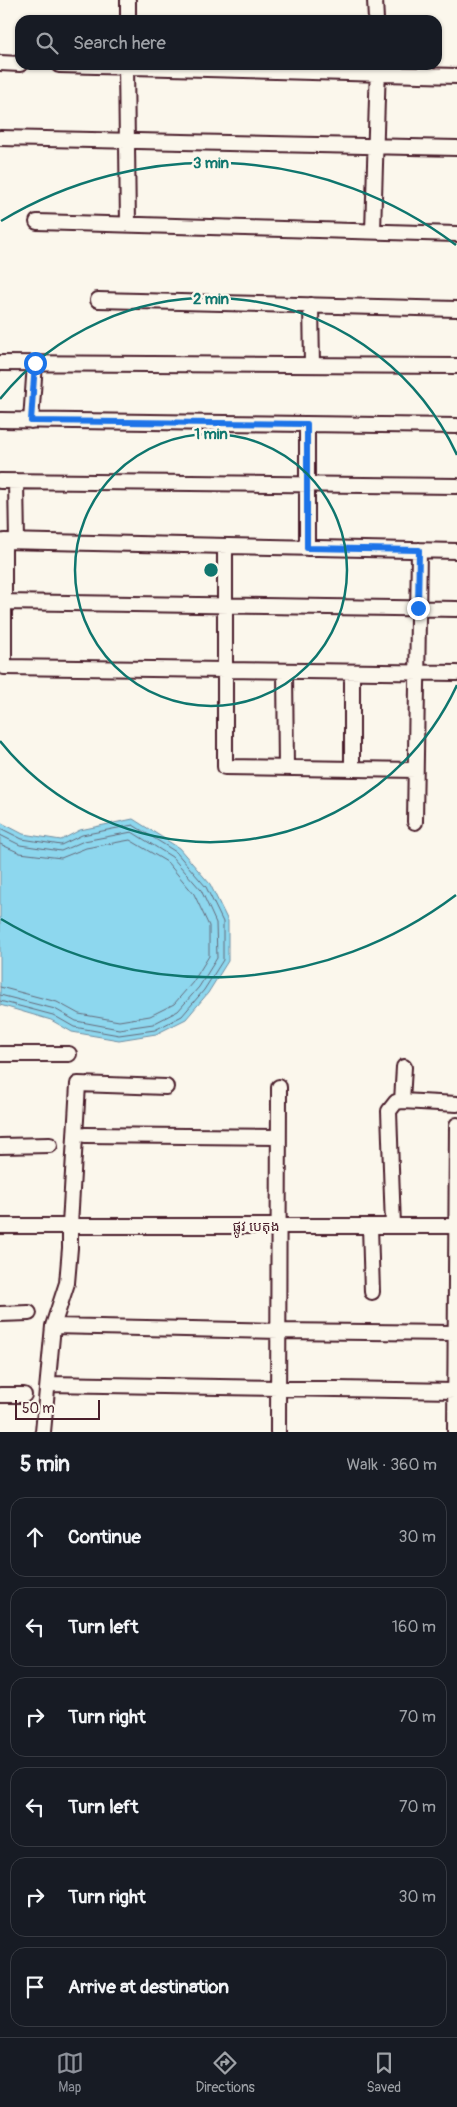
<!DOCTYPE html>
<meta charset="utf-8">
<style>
:root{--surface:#171b24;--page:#242831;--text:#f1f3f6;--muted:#9ea1a6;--line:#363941;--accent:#8c9099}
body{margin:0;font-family:Pangolin,"Noto Sans Khmer",sans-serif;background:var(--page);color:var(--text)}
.scale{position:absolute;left:15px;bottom:12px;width:85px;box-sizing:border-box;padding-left:5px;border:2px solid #4a1f2b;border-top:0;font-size:14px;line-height:18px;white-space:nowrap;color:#4a1f2b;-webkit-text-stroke:4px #fbf7ec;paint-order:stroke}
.stop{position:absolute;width:15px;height:15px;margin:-11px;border:4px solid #1a73e8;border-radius:50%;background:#fff}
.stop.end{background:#1a73e8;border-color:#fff;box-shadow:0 1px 5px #0008}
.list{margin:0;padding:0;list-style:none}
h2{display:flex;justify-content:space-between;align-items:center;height:65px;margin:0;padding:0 20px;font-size:21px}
h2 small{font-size:16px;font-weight:400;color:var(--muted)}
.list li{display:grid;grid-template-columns:32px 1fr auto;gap:15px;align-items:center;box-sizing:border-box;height:80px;margin:0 10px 10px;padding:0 10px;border:1px solid var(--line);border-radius:15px}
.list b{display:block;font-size:19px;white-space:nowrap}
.list em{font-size:16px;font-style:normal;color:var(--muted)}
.icon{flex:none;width:28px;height:28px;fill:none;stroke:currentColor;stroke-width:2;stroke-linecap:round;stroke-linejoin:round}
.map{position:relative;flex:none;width:457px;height:1432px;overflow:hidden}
.search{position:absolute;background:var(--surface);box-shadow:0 1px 4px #0004;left:15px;right:15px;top:15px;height:55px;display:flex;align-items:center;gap:12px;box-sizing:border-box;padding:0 18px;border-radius:15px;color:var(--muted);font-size:19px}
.sheet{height:605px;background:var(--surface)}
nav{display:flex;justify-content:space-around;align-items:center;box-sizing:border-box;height:70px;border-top:1px solid var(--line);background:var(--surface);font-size:14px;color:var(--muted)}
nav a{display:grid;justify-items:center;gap:2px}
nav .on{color:var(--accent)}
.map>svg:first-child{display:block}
.water{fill:#8dd7ee;stroke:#728da0}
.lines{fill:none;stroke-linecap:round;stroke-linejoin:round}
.shore{stroke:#656979;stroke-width:1}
.minor-casing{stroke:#4a1f2b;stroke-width:18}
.minor{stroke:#fbf7ec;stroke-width:14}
.route{stroke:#1a73e8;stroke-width:6}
.ring{fill:none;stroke:#0f766e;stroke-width:2.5}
.labels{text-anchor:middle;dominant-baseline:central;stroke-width:5;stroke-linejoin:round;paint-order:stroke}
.street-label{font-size:14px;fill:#4a1f2b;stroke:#fbf7ec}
.centre{fill:#0f766e;stroke:#fbf7ec;stroke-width:2.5}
.ring-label{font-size:15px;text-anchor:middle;font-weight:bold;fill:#0f766e;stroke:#fbf7ec;stroke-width:5;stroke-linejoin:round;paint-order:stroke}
</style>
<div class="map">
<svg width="457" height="1432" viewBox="0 0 457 1432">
<rect width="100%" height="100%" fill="#fbf7ec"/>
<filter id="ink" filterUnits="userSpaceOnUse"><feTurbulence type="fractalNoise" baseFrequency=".02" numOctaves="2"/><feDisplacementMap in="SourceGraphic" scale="10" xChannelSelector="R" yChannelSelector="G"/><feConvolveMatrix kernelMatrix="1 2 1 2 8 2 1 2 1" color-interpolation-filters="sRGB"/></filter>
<g filter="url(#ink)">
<path class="water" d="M133,819L179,848L210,884L228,921V961L208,993L186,1019L156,1034L119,1040L72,1032L51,1020L0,1005V822L23,834L61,840L80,830Z"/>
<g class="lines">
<path class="shore" d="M0,828L22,839L61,845L82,835L133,825L176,852L206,887L223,922V960L204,990L182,1016L155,1030L119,1035L74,1027L53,1015L0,1001
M0,835L20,845L61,851L84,841L132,832L172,857L201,890L216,923L217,958L199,987L178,1011L153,1024L119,1029L76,1021L55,1009L0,995
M0,844L20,853L61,858L86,848L130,840L167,862L194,894L209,926V956L193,982L174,1004L150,1016L119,1021L79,1014L57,1002L0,987"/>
<defs>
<path id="minor" d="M375,0L376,20
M128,20V0
M0,63L20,64
M59,65L457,76
M126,65L128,224
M0,138L457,148
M37,222L457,234
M373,231L378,65
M98,300L457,309
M311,305L312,365
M0,363L457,366
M0,420L457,426
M31,421L35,363
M307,424V548
M0,481L457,486
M16,481L17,541
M225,546V767L415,770
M4,602V541L457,551
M457,609L4,602V667L457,673
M285,671L286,768
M352,672V769
M415,822L419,550
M0,1054H69
M402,1101L404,1067
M85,1135L278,1137
M0,1146L50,1145
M0,1226H457
M370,1226L372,1292
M393,1226L389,1111L396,1102L402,1101L457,1104
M0,1314L29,1313
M53,1326L279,1331L455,1333
M48,1384L455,1391
M0,1395H24
M43,1432L53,1326L67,1283L70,1248V1225L78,1084L166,1087
M278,1432L279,1087
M455,1432L457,1125"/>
</defs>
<use href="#minor" class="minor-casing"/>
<use href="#minor" class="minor"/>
</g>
</g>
<g class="lines" filter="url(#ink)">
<path class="route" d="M35,363L31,421L307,424V548L419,550L418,608"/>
</g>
<g class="ring">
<circle cx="211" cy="570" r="136"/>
<path d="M457 685A271 271 0 0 1 0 741M0 399A271 271 0 0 1 457 455"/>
<path d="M456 895A407 407 0 0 1 1 919M1 221A407 407 0 0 1 456 245"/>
</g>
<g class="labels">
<g class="street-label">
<text x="256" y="1226">ផ្លូវ បេតុង</text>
</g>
</g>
<circle cx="211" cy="570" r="8" class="centre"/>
<g class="ring-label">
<text x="211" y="168">3 min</text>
<text x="211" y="304">2 min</text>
<text x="211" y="439">1 min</text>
</g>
</svg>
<div class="scale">50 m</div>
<div class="stop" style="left:35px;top:363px"></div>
<div class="stop end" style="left:418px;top:608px"></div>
<div class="search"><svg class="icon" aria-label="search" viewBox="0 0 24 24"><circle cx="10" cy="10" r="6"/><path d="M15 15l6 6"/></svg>Search here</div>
</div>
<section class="sheet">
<h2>5 min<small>Walk · 360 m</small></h2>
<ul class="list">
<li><svg class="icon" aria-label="ahead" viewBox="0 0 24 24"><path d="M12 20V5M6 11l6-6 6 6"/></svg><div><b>Continue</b></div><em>30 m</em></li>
<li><svg class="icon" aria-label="left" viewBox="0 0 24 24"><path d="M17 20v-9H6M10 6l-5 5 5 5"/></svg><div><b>Turn left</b></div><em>160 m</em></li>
<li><svg class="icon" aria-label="right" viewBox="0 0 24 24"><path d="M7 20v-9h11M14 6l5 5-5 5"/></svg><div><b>Turn right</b></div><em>70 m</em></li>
<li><svg class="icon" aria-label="left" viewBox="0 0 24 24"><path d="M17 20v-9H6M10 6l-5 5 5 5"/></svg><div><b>Turn left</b></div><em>70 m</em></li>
<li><svg class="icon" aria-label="right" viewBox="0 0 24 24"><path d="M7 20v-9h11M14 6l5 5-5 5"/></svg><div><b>Turn right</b></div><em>30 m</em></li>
<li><svg class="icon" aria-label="arrive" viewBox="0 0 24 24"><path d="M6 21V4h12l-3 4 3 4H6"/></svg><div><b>Arrive at destination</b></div></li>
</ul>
</section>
<nav>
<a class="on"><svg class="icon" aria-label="map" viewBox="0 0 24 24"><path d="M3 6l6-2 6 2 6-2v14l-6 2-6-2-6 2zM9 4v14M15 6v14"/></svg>Map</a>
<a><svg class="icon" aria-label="directions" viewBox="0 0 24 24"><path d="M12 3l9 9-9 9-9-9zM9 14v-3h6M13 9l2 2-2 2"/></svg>Directions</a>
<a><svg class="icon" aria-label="saved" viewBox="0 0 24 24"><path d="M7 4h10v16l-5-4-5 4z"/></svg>Saved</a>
</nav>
